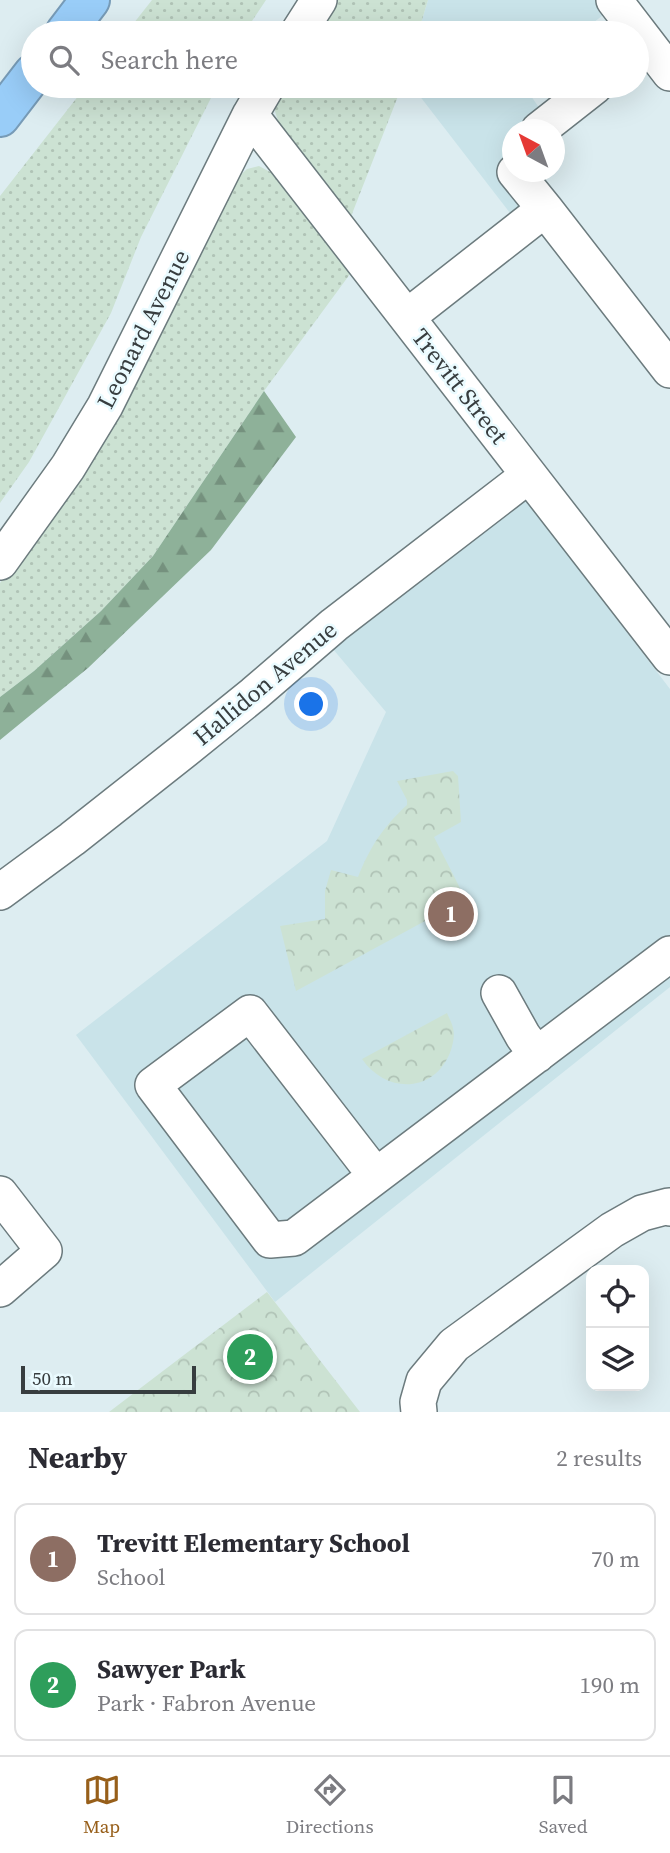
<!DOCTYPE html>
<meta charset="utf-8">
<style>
:root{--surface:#fff;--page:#f7f7f7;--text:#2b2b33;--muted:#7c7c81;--line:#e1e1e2;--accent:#975f1a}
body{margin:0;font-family:"Source Serif 4",serif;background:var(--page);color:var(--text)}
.controls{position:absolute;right:21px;bottom:21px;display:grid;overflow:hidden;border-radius:14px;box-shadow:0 7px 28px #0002}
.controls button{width:63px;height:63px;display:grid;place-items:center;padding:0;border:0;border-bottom:2px solid var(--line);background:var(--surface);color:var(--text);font:35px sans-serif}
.compass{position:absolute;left:502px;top:119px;width:63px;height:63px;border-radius:50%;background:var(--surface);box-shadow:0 7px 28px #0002;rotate:319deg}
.scale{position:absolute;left:21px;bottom:18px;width:175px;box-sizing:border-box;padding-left:7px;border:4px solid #373d3f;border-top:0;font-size:19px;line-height:24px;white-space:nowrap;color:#373d3f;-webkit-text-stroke:5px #eafbff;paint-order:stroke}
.you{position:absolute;left:312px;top:705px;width:24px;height:24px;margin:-18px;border:5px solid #fff;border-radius:50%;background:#1a73e8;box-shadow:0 0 0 10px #1a73e833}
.badge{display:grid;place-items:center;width:46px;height:46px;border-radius:50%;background:var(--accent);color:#fff;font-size:23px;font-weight:700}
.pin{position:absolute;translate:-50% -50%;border:4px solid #fff;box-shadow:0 2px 7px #0006}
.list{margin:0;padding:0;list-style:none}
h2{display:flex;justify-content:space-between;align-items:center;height:91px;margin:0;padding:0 28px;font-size:30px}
h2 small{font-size:23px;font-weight:400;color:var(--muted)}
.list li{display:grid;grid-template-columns:46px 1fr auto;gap:21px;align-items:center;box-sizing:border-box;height:112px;margin:0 14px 14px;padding:0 14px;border:2px solid var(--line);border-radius:14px}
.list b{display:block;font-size:26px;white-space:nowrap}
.list p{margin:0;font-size:23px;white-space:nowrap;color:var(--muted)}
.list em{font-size:23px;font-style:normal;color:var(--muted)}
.icon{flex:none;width:38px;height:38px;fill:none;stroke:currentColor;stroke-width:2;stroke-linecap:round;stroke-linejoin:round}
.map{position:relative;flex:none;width:670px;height:1412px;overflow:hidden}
.search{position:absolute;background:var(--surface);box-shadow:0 7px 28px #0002;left:21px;right:21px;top:21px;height:77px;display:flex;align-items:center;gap:18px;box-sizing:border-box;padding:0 24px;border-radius:38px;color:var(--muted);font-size:26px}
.sheet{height:343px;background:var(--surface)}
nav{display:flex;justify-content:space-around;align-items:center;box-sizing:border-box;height:98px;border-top:2px solid var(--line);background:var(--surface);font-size:19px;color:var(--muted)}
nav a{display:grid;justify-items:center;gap:4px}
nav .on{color:var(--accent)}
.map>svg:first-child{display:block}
.built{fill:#c9e3e9}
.grass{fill:url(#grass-dots)}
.forest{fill:url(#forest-firs)}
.park{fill:url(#park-crowns)}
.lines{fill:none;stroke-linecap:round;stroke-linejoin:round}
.minor-casing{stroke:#6c7b7e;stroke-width:38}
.highway-casing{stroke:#779bb7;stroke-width:42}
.minor{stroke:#fff;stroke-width:35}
.highway{stroke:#99cdf8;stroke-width:38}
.labels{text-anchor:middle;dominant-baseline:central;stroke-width:5;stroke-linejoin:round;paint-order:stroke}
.street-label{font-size:24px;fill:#373d3f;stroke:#eafbff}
</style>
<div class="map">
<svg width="670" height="1412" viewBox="0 0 670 1412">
<defs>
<pattern id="grass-dots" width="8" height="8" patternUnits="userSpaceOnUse" patternTransform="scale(1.75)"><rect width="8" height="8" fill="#cce2d3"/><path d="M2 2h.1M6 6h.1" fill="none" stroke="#b0c3b6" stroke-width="1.8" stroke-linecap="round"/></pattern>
<pattern id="forest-firs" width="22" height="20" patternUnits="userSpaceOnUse" patternTransform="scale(1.75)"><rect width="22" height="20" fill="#8eb199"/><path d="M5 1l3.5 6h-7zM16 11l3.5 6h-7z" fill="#75917e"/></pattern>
<pattern id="park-crowns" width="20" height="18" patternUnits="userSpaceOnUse" patternTransform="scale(1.75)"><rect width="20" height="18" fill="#cce2d3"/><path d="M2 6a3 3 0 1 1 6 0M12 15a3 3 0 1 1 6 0" fill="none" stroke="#b0c3b6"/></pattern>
</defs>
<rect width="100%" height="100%" fill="#ddedf1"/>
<path class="built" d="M428,0H612L616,5L580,33H418Z
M412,86H524L547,119L536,129L512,130V172H519L524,231Z
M522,495L670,689V987L275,1302L76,1035L327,841L386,712L327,642Z"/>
<path class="grass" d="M152,0H266L244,33H126Z
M337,0H428L418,33H317Z
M86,86H217L141,237L111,313L29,462L0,503V196Z
M285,86H402L350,219L281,130L273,105Z
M259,166L272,173L353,270L264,391L153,556L101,611L34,671L0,697V583L63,496L236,179L247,169Z"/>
<path class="forest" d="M264,391L296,437L211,550L88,668L0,740V697L34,671L101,611L153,556Z"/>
<path class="park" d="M453,771L458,776L461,822L434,837L463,894L460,902L296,991L280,926L325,919V891L331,870L358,877C370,847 383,827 407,805V800L397,781Z
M447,1013C449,1018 452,1023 453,1028C455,1036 453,1043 451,1050C436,1093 387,1095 362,1059Z
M267,1292L360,1412H109Z"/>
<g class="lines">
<defs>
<path id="minor" d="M614,0L670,73
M298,33L319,0
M250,115L670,657
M539,130L595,86
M515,172L545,209
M407,317L545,209L670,370
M0,562L68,467L105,406L250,115L267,86
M0,892L72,839L186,749L254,694L334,625L529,475
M499,993L523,1036L537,1055
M376,1176L250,1013L153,1085L270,1240L294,1238L670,954
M0,1194L44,1251L0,1289
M419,1412L418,1402L424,1381L454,1345L612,1230L642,1213L669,1206L670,1208"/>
<path id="highway" d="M65,33L90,0
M0,117L33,74"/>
</defs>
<use href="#minor" class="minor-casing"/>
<use href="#highway" class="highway-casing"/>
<use href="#minor" class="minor"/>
<use href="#highway" class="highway"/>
</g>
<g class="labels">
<g class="street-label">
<text transform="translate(143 329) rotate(-63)">Leonard Avenue</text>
<text transform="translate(460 386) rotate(52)">Trevitt Street</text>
<text transform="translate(265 683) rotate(-40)">Hallidon Avenue</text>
</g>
</g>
</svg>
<div class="controls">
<button><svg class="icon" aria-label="locate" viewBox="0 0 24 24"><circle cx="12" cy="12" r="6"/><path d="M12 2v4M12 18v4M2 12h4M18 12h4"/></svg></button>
<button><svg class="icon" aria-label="layers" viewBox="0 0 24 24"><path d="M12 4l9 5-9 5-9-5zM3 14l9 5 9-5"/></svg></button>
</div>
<svg class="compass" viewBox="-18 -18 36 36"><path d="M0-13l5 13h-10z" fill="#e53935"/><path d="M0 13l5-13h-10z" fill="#7c7c81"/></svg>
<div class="scale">50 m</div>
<div class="you"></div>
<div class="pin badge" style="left:451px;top:914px;background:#8d6e63">1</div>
<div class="pin badge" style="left:250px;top:1357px;background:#2e9e5b">2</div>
<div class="search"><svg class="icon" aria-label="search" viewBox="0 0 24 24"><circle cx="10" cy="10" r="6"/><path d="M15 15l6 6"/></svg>Search here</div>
</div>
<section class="sheet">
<h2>Nearby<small>2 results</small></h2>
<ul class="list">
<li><span class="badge" style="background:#8d6e63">1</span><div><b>Trevitt Elementary School</b><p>School</p></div><em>70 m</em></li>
<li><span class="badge" style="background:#2e9e5b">2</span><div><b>Sawyer Park</b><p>Park · Fabron Avenue</p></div><em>190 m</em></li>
</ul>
</section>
<nav>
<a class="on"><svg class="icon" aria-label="map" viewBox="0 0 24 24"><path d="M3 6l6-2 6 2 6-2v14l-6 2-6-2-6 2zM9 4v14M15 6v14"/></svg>Map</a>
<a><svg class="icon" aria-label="directions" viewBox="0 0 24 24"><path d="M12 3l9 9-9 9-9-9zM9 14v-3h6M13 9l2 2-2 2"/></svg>Directions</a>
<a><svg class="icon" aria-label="saved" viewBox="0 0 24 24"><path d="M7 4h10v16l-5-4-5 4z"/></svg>Saved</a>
</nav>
